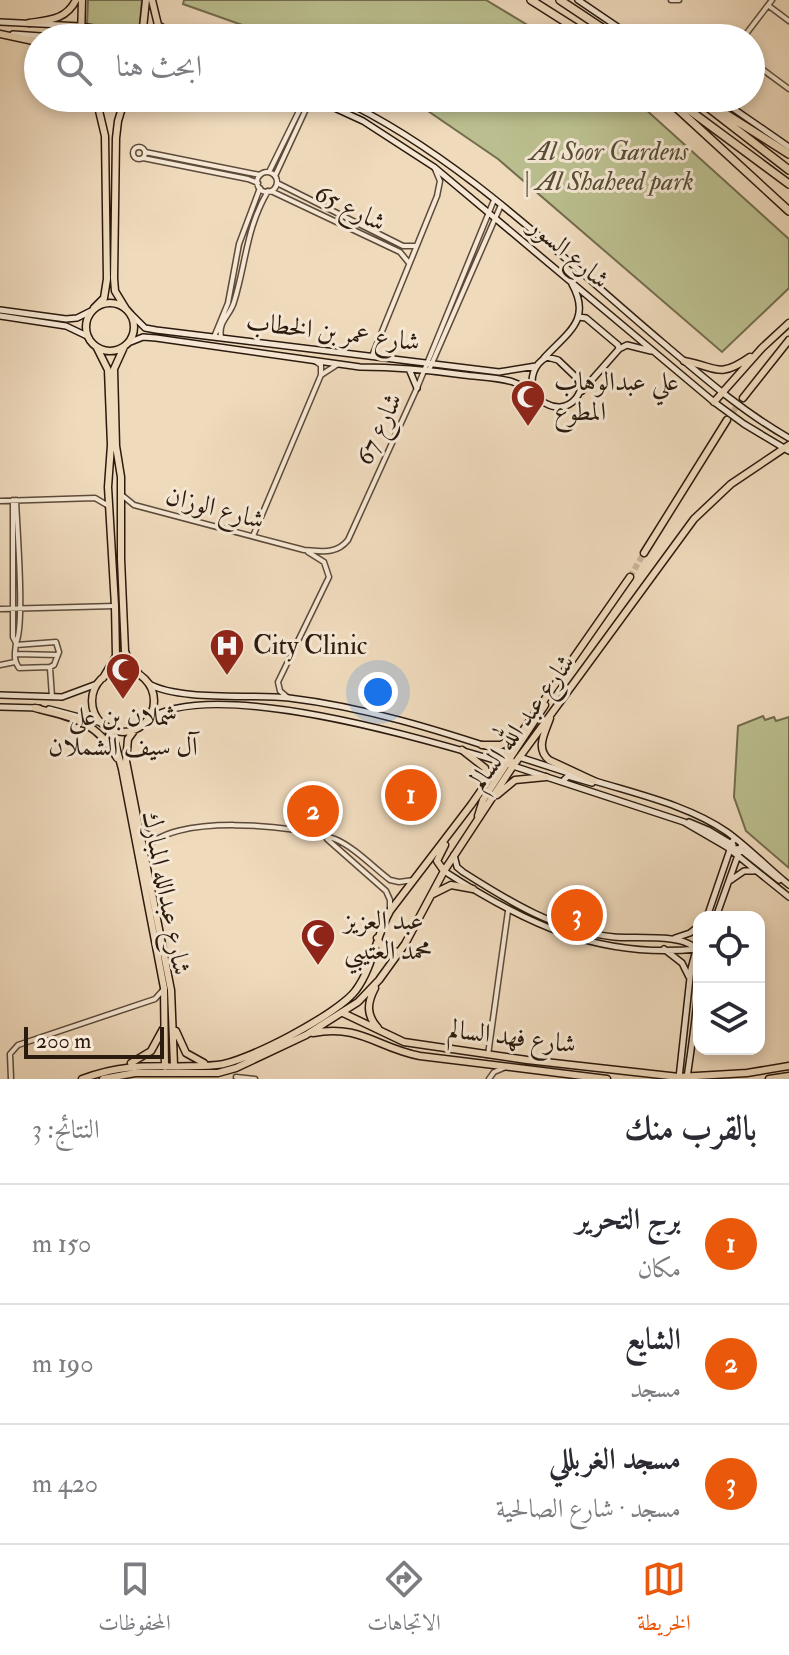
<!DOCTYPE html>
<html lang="ar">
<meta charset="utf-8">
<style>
:root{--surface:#fff;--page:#f7f7f7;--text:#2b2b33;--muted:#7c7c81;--line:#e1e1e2;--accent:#ea580c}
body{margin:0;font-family:"IM FELL Double Pica",Amiri,serif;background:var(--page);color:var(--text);direction:rtl}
.controls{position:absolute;right:24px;bottom:24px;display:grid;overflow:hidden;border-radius:16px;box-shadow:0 4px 12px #0003}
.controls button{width:72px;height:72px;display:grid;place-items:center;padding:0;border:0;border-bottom:2px solid var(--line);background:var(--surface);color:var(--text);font:40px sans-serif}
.scale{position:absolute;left:24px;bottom:20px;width:140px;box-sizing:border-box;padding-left:8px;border:4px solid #2b1a0e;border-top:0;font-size:22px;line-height:28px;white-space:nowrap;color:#2b1a0e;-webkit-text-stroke:6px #f5e7d3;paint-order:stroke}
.you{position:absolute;left:378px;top:692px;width:28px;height:28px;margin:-20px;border:6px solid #fff;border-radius:50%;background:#1a73e8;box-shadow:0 0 0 12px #1a73e833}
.badge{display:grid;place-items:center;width:52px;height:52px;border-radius:50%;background:var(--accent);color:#fff;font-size:26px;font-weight:700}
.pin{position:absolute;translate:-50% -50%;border:4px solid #fff;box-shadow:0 2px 8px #0006}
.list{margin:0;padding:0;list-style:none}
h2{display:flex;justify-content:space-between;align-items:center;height:104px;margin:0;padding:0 32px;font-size:34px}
h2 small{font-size:26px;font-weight:400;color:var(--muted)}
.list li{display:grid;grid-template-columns:52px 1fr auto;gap:24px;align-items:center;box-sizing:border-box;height:120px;padding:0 32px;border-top:2px solid var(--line)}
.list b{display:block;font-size:30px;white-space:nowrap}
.list p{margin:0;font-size:26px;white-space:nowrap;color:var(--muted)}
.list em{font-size:26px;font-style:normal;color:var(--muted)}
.icon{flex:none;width:44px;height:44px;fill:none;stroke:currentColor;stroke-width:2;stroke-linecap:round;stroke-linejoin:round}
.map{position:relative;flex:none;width:789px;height:1079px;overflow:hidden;direction:ltr}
.search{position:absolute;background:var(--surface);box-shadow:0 4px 12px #0003;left:24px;right:24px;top:24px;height:88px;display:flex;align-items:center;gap:20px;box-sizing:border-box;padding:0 28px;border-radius:44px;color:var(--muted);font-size:30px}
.sheet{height:464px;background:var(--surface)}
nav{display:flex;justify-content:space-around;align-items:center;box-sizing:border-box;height:112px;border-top:2px solid var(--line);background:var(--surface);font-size:22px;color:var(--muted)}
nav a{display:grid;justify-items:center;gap:4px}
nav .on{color:var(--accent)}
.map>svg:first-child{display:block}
.green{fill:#bbbf8f;stroke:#736c4e;stroke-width:2}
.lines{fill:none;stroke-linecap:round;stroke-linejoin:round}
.primary-tunnel{stroke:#c8b499;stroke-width:6;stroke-dasharray:6 3;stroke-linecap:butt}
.street-casing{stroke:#5c4a3a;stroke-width:7}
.secondary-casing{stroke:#2b1a0e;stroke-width:8}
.primary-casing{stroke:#2b1a0e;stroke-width:9}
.highway-casing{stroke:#2b1a0e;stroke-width:10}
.street{stroke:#f5e7d3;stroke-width:4}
.secondary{stroke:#f5e7d3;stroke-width:5}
.primary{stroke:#efdabc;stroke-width:6}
.highway{stroke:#efdabc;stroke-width:7}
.labels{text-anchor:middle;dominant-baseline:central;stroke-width:6;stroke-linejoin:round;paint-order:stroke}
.park-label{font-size:26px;font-style:italic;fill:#564c35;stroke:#f5e7d3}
.street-label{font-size:26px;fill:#2b1a0e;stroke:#f5e7d3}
.poi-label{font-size:26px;fill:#2b1a0e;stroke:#f5e7d3;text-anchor:start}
</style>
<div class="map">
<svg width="789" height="1079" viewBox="0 0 789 1079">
<rect width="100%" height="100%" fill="#efdabc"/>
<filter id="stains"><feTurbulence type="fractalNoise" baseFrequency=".0025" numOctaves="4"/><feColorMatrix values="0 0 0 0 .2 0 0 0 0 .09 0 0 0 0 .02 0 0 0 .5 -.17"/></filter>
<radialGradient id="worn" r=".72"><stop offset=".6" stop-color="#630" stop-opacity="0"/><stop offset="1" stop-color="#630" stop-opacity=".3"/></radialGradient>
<path class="green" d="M88,0H142L139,32L87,25Z
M184,0H486L549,38H279L183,4Z
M409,98H633L789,239V288L722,352L498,159Z
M763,716L765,720L774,717L776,721L789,717V868L746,831L734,797L738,726Z"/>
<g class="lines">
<path class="primary-tunnel" d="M727,420L743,398
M630,577L644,553"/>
<defs>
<path id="street" d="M671,0H679
M769,6L789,21
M743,38L772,0
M751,61L789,89
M133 153a6 6 0 1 1 12 0a6 6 0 1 1-12 0Z
M145,152L260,175
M143,158L248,179L258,183
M269,172L301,107L299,98
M257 182a10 10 0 1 1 20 0a10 10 0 1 1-20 0Z
M275,176L306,109L310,104L319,102
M277,183L403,246H415
M271,191L400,252L409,263
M214,337L228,303L239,244L260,188
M221,337C218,321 230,316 234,302C246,264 246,228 268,191
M372,356L437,196L440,181L435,169
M315,361L321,365V375
M429,370L501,205
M123,496L134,505L304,550C321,551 336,555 348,540L417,388L494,200
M13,500V637L16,643C25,625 17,527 16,500
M0,501L95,498L107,505
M253,536L321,375L338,364
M0,609L115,606
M16,645L56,642L59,652L54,665L50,667L19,668C13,660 15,653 16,643
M15,654L58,655
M0,665L15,662
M50,668L52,697
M287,697L280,691L278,682L329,577L324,562L308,552
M141,830L155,838
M327,839L386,891L390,900V910
M145,851C167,812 298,825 335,839C354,847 373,867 390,880L399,882L414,880
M488,1055L508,911
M236,1077L255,1079
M11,1079L10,1054L18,1045L149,1001L155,999L163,990
M489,1079L494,1072L506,1067"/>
<path id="secondary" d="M578,0L634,38
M0,22L81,26L156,38
M13,34L69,38
M313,98L363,121L434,167L714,402L744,424L789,451
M338,98C459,155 561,257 663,343C703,377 743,412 789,438
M718,98L789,147
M0,310L66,319L77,318L91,311
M131,314L145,328L156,330L499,372L536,366
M0,316L66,326L87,336
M579,317L586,318L618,345L619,349
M128,343L143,337L156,338L360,367C395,367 429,370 464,375C480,377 498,377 513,382C531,388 542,408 560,407C573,406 582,394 581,382L558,360L547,357C534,364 529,378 534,392
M544,358C568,332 592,320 572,284
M409,369L417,388
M582,391L619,349L627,345L651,351
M149,684C180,701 251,694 289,698C364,707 438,730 510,754
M0,695L62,697L97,684
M0,707L39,708
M49,709L102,723
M147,720C211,675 428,740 501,762
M519,757L575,775
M510,765L684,822L727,847L789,897
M592,780C636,794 688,805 727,832C749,848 768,868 789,885
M562,782L568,776L592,783
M689,822L708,830L733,845
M730,848L740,849L779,880
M454,855L457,867L463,872C510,902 557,931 614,937C633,939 686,933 696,950C705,965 690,1056 687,1078
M444,871C524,923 598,959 697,949
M731,880L744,871H754
M707,917L734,838
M716,917L742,844
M675,938L690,933L699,926
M664,949L682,963L689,977
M679,1078L691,969L699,938"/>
<path id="primary" d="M152,0L158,25L179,38
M29,23C49,20 66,20 76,0
M0,34L38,42
M81,38L82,0
M142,38L146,0
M125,98L118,121L116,138L114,278L115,291L126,309
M86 327a24 24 0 1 1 48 0a24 24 0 1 1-48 0Z
M94,308L104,298L107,279L105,136L96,98
M124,347L114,369L116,446L121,477V559L125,651L129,663L139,674
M97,348L108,370L111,445L108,487L115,606L116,656L103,678
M684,361C716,366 717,380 750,357
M743,398L789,340
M714,402L762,348L789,323
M644,553L727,420
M92 701a31 31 0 1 1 62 0a31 31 0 1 1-62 0Z
M35,708C72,717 98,722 117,758
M550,718C545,733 535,748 549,760L594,781
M106,726L115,743L122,769L164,988L165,1067
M136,728L128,739L126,761L171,990L174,1065
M482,745H501L516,737
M462,750L485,768L488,781
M513,766L510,758L545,705
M497,795L515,780L546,777
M478,816L483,800L509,760
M444,871L437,861L445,845
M433,894L451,885L473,889
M377,938L385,951L400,952
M375,988C367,1003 366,1015 378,1028
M343,1013L404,1042L527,1060L679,1077L747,1073L789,1066
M176,1031L186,1053L204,1063
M313,1033C361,1024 377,1048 420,1056L607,1079
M131,1063L151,1051L163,1029
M82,1079C135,1059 165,1070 217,1065C245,1063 340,1013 356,990C373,967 376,936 390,911L471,805L630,577
M103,1079L135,1073H218L236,1068L306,1035L358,1002L379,980L405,944L444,871L513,766L694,519L731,484L789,445
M769,1079L789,1076"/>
<path id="highway" d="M531,0L591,38
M560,0L617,38
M666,98L789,211
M673,98L789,184
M696,98L789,170
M710,104L789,154"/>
</defs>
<use href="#street" class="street-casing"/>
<use href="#secondary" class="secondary-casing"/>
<use href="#primary" class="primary-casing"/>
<use href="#highway" class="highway-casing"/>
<use href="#street" class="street"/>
<use href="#secondary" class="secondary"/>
<use href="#primary" class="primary"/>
<use href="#highway" class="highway"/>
</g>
<defs>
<symbol id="mosque-pin" viewBox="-11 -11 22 30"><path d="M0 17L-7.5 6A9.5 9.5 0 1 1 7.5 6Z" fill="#8f2418" stroke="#f5e7d3"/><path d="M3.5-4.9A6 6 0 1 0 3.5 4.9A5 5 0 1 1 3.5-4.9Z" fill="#fff"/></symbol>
<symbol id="hospital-pin" viewBox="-11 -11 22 30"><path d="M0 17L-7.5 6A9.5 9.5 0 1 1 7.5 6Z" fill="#8f2418" stroke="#f5e7d3"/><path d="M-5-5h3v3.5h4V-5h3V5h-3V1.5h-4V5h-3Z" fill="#fff"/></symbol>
</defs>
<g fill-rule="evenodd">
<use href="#mosque-pin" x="508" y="377" width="40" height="54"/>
<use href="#hospital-pin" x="207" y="626" width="40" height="54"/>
<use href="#mosque-pin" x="103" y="650" width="40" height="54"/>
<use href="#mosque-pin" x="298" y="916" width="40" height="54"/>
</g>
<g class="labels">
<g class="park-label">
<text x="609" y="152">Al Soor Gardens<tspan x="609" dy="30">| Al Shaheed park</tspan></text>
</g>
<g class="street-label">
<text transform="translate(350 208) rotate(26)">شارع 65</text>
<text transform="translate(569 253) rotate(40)">شارع السور</text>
<text transform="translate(333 332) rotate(7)">شارع عمر بن الخطاب</text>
<text transform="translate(379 429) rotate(-65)">شارع 67</text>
<text transform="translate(215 508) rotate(15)">شارع الوزان</text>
<text transform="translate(522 722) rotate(-54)">شارع عبد الله السالم</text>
<text transform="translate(166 893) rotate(79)">شارع عبدالله المبارك</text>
<text transform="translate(512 1037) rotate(7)">شارع فهد السالم</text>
</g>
<g class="poi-label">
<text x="554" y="382">علي عبدالوهاب<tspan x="554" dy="30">المطوع</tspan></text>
<text x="253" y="646">City Clinic</text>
<text x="123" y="717" text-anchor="middle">شملان بن علي<tspan x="123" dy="30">آل سيف الشملان</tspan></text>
<text x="344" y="921">عبد العزيز<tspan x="344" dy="30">محمد العتيبي</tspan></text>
</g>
</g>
<rect width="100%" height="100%" filter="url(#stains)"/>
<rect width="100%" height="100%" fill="url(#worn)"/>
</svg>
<div class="controls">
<button><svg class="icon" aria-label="locate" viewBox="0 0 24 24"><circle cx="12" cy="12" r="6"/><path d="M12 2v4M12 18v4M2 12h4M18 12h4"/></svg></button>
<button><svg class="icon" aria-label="layers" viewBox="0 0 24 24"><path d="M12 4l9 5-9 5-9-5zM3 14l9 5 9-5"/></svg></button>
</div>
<div class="scale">200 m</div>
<div class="you"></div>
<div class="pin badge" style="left:411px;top:795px">1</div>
<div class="pin badge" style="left:313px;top:811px">2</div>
<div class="pin badge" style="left:577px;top:915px">3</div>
<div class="search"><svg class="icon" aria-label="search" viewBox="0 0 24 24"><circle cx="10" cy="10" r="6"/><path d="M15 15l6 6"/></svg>ابحث هنا</div>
</div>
<section class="sheet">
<h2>بالقرب منك<small>النتائج: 3</small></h2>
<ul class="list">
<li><span class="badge">1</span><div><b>برج التحرير</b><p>مكان</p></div><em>150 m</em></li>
<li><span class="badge">2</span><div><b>الشايع</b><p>مسجد</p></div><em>190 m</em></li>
<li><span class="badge">3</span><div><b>مسجد الغربللي</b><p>مسجد · شارع الصالحية</p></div><em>420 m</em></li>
</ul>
</section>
<nav>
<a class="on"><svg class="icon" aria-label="map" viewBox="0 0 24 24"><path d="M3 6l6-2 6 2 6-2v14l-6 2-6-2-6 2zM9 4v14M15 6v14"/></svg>الخريطة</a>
<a><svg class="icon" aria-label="directions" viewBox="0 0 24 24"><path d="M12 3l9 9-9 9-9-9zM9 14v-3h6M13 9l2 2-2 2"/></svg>الاتجاهات</a>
<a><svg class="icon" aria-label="saved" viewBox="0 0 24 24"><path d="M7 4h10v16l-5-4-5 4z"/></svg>المحفوظات</a>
</nav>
